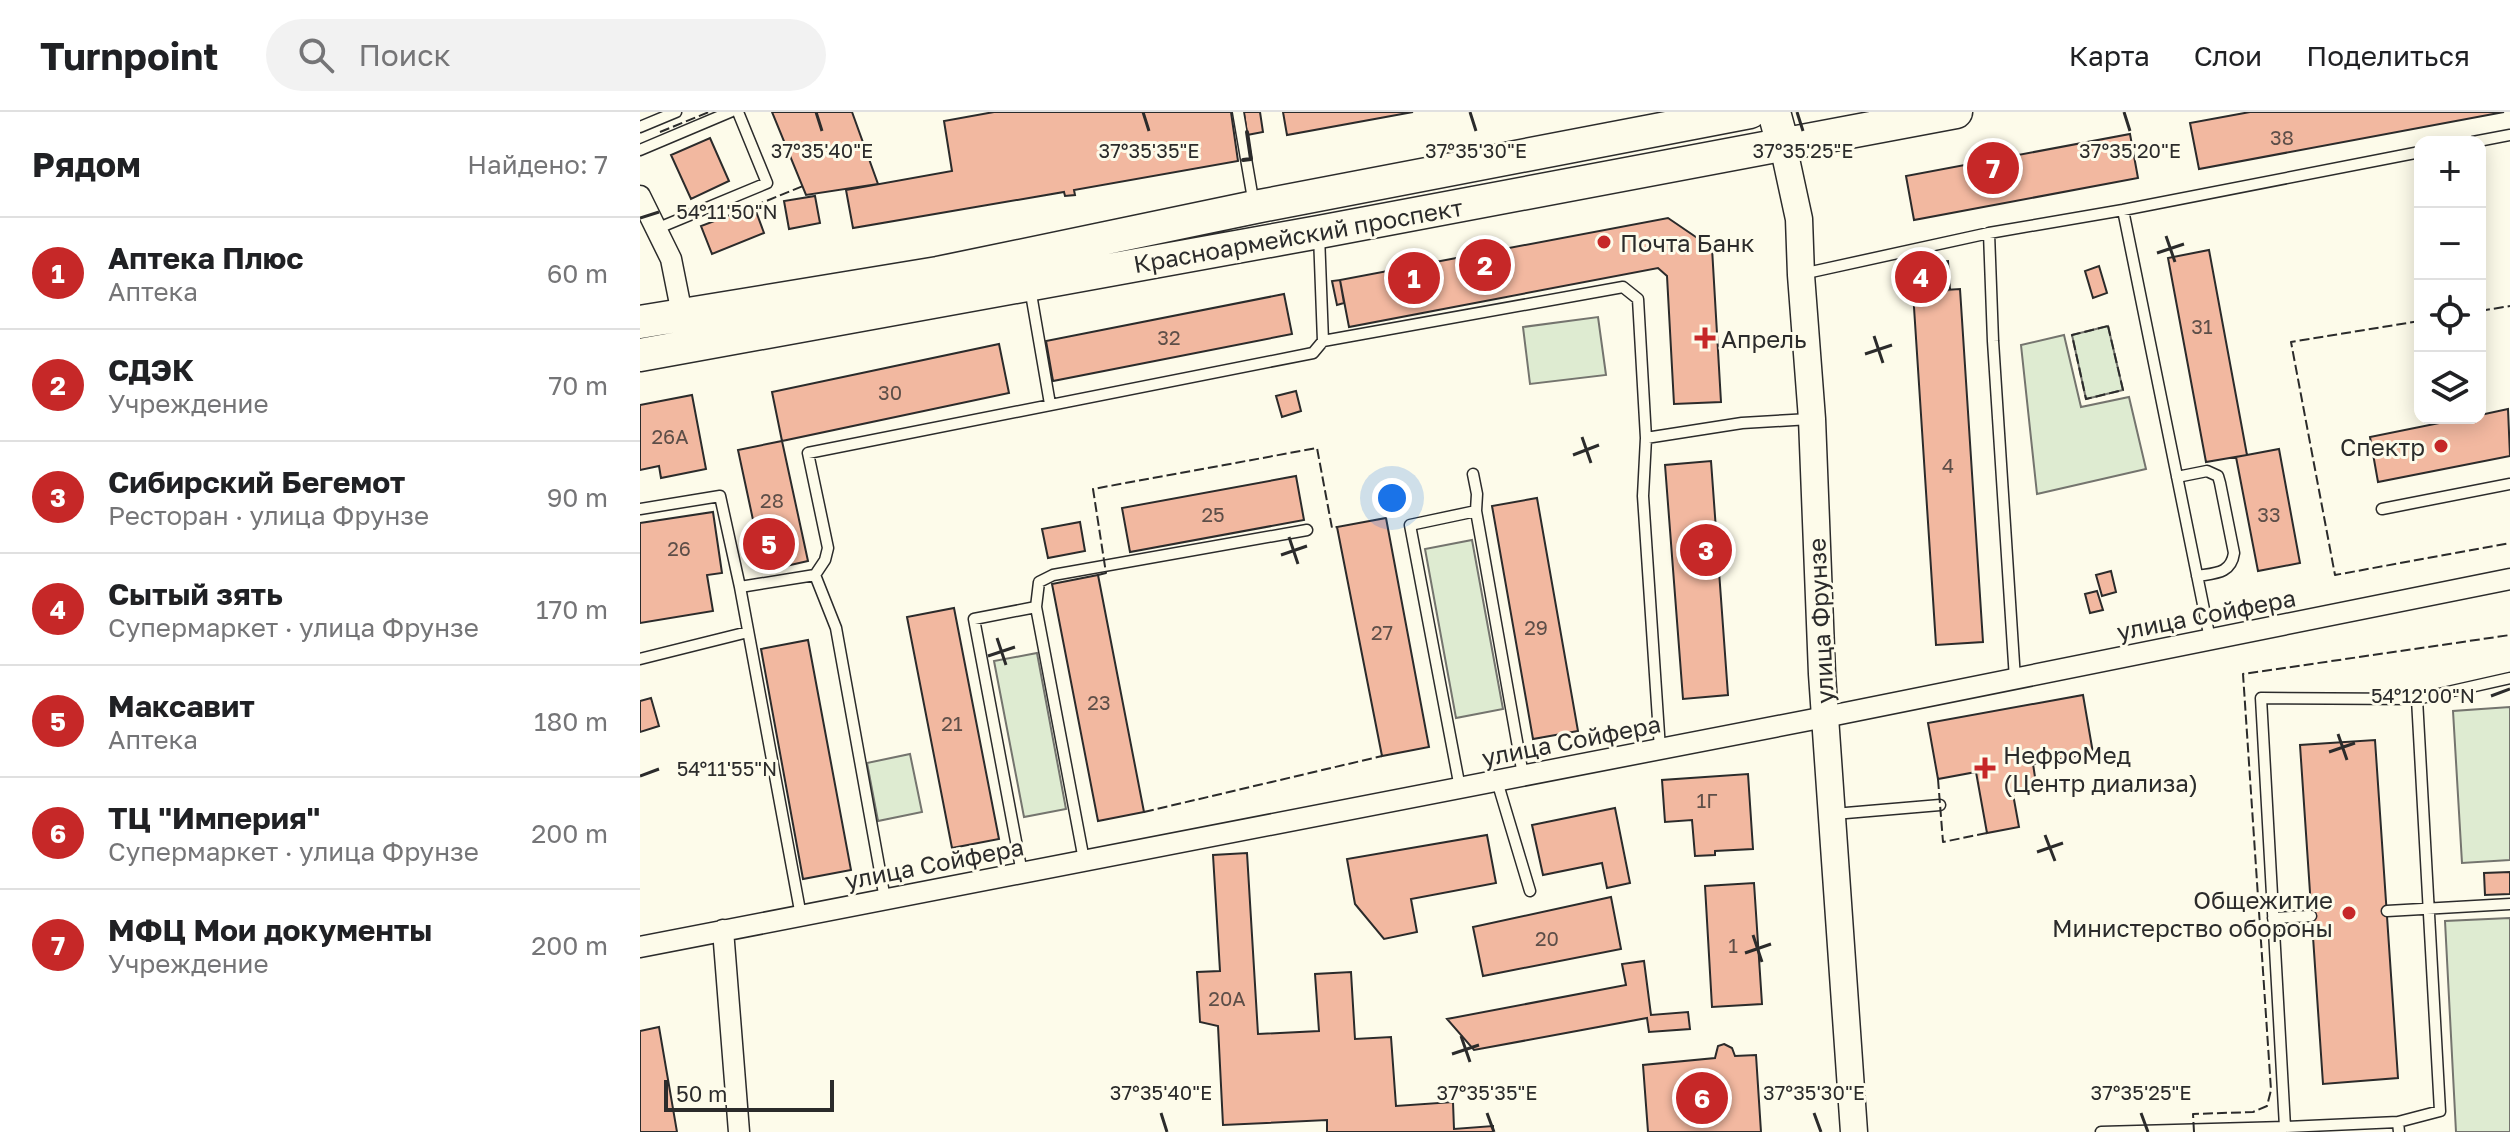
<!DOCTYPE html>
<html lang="ru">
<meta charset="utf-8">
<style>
:root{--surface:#fff;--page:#f2f2f2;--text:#202124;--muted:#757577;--line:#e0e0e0;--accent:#c62828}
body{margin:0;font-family:"Golos Text",sans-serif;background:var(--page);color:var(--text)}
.controls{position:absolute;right:24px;top:24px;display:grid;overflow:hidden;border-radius:16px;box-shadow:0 4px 20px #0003}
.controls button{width:72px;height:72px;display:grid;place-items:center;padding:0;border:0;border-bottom:2px solid var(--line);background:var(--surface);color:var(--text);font:40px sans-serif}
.scale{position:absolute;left:24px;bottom:20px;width:170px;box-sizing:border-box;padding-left:8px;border:4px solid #2b2b2b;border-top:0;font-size:22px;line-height:28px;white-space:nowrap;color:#2b2b2b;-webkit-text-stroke:6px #fdfbea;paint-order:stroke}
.you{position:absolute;left:752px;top:386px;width:28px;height:28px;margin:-20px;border:6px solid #fff;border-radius:50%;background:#1a73e8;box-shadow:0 0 0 12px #1a73e833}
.badge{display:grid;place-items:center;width:52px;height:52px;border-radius:50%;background:var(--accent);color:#fff;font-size:26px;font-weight:700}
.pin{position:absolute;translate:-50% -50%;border:4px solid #fff;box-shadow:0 2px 8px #0006}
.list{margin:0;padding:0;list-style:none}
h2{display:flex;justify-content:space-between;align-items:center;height:104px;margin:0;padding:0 32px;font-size:34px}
h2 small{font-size:26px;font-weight:400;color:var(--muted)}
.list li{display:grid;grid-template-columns:52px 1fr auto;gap:24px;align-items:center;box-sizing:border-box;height:112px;padding:0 32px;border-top:2px solid var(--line)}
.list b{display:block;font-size:30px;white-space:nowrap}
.list p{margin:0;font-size:26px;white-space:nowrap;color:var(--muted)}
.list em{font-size:26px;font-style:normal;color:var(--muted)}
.icon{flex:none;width:44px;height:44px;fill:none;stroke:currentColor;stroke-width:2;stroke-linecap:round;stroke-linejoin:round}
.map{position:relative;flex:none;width:1870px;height:1020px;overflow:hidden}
header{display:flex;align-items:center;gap:48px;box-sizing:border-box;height:112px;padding:0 40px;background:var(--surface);border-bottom:2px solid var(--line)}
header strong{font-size:38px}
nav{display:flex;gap:44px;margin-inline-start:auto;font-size:28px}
.search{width:560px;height:72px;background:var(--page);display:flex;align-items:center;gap:20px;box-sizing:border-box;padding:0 28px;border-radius:44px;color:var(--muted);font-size:30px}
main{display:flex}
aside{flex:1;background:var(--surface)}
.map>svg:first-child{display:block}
.green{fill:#deebd1;stroke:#74746e;stroke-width:2}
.building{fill:#f2b8a0;stroke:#2b2b2b;stroke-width:2}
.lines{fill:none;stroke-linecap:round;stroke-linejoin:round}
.service-casing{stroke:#2b2b2b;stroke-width:13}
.minor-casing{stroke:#2b2b2b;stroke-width:23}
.tertiary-casing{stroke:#2b2b2b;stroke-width:29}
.primary-casing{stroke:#2b2b2b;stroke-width:35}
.service{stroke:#fdfbea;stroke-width:10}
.minor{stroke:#fdfbea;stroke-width:20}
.tertiary{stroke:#fdfbea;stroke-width:26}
.primary{stroke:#fdfbea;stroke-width:32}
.fence{stroke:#2b2b2b;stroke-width:2;stroke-dasharray:10 4;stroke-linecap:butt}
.wall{stroke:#2b2b2b;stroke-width:4}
.ticks{fill:none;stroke:#2b2b2b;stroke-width:3}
.poi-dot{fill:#c62828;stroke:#fdfbea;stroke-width:3}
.labels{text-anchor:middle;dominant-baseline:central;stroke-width:6;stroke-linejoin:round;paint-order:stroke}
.number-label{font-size:20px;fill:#5d4e48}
.street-label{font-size:24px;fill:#2b2b2b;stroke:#fdfbea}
.poi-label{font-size:24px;fill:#2b2b2b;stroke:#fdfbea;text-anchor:start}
.ticks-label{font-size:20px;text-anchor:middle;fill:#2b2b2b;stroke:#fdfbea;stroke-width:6;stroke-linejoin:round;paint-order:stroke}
</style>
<header>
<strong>Turnpoint</strong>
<div class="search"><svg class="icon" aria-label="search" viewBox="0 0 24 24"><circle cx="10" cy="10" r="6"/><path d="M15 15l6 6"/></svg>Поиск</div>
<nav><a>Карта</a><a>Слои</a><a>Поделиться</a></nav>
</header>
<main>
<aside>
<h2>Рядом<small>Найдено: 7</small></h2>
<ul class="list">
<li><span class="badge">1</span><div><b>Аптека Плюс</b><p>Аптека</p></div><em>60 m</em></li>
<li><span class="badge">2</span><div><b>СДЭК</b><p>Учреждение</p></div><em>70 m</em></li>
<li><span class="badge">3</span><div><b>Сибирский Бегемот</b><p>Ресторан · улица Фрунзе</p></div><em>90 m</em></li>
<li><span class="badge">4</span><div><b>Сытый зять</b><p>Супермаркет · улица Фрунзе</p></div><em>170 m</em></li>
<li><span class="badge">5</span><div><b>Максавит</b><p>Аптека</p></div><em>180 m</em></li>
<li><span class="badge">6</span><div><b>ТЦ &quot;Империя&quot;</b><p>Супермаркет · улица Фрунзе</p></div><em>200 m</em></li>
<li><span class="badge">7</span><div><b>МФЦ Мои документы</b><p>Учреждение</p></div><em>200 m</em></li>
</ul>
</aside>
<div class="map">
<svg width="1870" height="1020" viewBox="0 0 1870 1020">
<rect width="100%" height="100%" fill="#fdfbea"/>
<path class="green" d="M958,205L966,263L890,272L883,215Z
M1468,214L1483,278L1446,287L1432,223Z
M1424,223L1441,295L1489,285L1506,357L1397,382L1381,233Z
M832,428L863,597L816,606L785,437Z
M397,541L426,697L384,705L354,549Z
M1870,595V748L1822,751L1813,599Z
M270,642L282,700L238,709L227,651Z
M1870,806V1020H1816L1805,809Z"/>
<path class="building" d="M132,0H212L238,72L166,83Z
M354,0H591L598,49L434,78L435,83L425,84L424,80L213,116L206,78L312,59L304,9Z
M604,0H620L623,20L607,23Z
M643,0H773L647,23Z
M1610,0H1864L1559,57L1550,11Z
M1490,22L1498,66L1274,108L1266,64Z
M70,26L89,69L51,87L31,43Z
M175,84L180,111L149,117L144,89Z
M114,94L124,121L72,142L61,114Z
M1028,106L1072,136L1081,290L1034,292L1027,164L1018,156L709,215L700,168Z
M1569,138L1607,343L1566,350L1528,146Z
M1308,149L1310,178L1273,180L1271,152Z
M1459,154L1467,181L1453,186L1445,159Z
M700,168L704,191L697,193L692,169Z
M1320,177L1343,530L1296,533L1273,180Z
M644,182L652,222L413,269L406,229Z
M359,232L369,281L142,329L132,280Z
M656,279L661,299L642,305L636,284Z
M52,283L66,357L21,366L19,354L0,358V293Z
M1868,297L1870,344L1738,370L1730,325L1824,306H1840V303Z
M142,329L168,449L124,459L98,338Z
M1639,337L1660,451L1618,459L1596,345Z
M1071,349L1088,583L1043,587L1025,353Z
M656,364L664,408L490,440L482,396Z
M897,386L938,619L893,627L852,394Z
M73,400L82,461L67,463L73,499L0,511V411Z
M746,406L789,635L742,644L697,415Z
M440,410L445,439L408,446L402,417Z
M1471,459L1476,480L1462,484L1456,463Z
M458,463L504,700L458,709L412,472Z
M1457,479L1463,498L1450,501L1445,482Z
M314,496L359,727L312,736L267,505Z
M168,528L211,758L163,767L121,537Z
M1443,583L1453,641L1393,652L1397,678L1373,682L1379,715L1347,721L1336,660L1298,667L1288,611Z
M11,586L19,614L0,620V589Z
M1735,628L1758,966L1683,972L1660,633Z
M1108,662L1113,737L1075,739V743L1055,744L1052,708L1025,710L1022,668Z
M975,696L990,771L967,776L962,751L903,763L892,713Z
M847,723L856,771L771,787L777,820L744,827L715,792L707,747Z
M607,741L618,922L679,919L675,862L711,860L715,927L751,925L756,994L813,990L814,1017L853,1014V1020H687V1008L583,1013L578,914L560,910L557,860L580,859L573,743Z
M1870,760V782L1845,783L1844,761Z
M1114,771L1122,892L1072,895L1065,774Z
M971,785L981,837L843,864L833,815Z
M1004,849L1011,903L1048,900L1050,917L1009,920L1007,906L834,938L807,907L986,873L982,852Z
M19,915L37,1020H0V919Z
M1084,932L1092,936L1095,944L1116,943L1121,1020H1008L1003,953L1075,946L1078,934Z"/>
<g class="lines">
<defs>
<path id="service" d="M598,0L614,93
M0,15L36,0
M1833,30L1870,23
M0,38L90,0
M1483,98L1570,527
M16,117L127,71L98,0
M1349,121L1353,229L1375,567
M679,123L683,229
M1162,162L1349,121L1483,98L1780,40
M390,176L410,292
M1006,326L1102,311L1170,307
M833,362L837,382L836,399L883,663
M1537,365L1567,359L1578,364L1580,371L1594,441C1591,462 1575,461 1557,464
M0,397L80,384L100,475L161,804
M1742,397L1870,372
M100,475L175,463
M396,495L399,470L413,463L667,418
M0,547L108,520
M857,669L890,779
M820,676L770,413L836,399
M1194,702L1300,693
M382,761L334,507L396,495L444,748
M245,787L196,516L175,463L185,448L188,436L168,341L673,241L683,229L983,175L998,187L1006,326L1003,384L1020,637
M1747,799L1870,792
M1633,806L1671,804
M1758,1010L1645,1015L1621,586L1777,587
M1461,1020L1645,1015
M1759,1020L1758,1010L1800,999L1777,587L1870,566"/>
<path id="minor" d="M0,84L31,147L42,202
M83,818L99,1020
M0,835L1185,605L1870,467"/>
<path id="tertiary" d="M1143,33L1159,107L1161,163L1172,307L1182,562L1214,1020"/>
<path id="primary" d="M1134,0L1143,33
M0,210L298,161L615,95L1110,0
M0,243L679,120L1316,0"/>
</defs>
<use href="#service" class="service-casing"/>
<use href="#minor" class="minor-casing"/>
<use href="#tertiary" class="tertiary-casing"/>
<use href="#primary" class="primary-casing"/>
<use href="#service" class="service"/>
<use href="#minor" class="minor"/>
<use href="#tertiary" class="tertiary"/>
<use href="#primary" class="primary"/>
<path class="fence" d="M20,20L69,0
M114,94L163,74
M1840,199L1870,194
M1780,209L1651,230L1695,463L1870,431
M1468,214L1483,278L1446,287L1432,223Z
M458,463L466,461L453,377L677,336L692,416L697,415
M1298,667L1303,730L1347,721
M504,700L742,644
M1554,1020L1553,1002L1613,1000L1627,994L1631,978L1603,562L1870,523"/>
<path class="wall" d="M603,48L611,47L607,20"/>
</g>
<path class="ticks" d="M176,0L182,19M503,0L509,19M830,0L836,19M1157,0L1163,19M1484,0L1490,19M0,106L19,100M1526,124L1535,150M1517,141L1544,132M1234,224L1243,251M1225,242L1252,233M942,325L951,351M933,343L959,333M649,425L658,452M641,443L667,434M357,526L366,553M348,544L375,535M1851,584L1870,577M1698,622L1707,648M1689,640L1715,631M0,664L19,657M1405,723L1415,749M1397,740L1423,731M1113,823L1122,850M1105,841L1131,832M821,924L830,950M812,942L839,933M521,1001L527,1020M847,1001L854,1020M1174,1001L1181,1020M1501,1001L1508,1020"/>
<g class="poi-dot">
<circle cx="964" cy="130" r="8"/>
<path d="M1061 214h8v8h8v8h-8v8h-8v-8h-8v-8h8z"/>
<circle cx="1801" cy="334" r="8"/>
<path d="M1341 644h8v8h8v8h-8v8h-8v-8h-8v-8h8z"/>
<circle cx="1709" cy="801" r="8"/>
</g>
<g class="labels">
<g class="number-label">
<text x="1642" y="25">38</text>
<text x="1562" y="214">31</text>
<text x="529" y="225">32</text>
<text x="250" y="280">30</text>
<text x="30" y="324">26А</text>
<text x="1308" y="353">4</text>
<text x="132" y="388">28</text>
<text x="573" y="402">25</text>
<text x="1629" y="402">33</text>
<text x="39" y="436">26</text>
<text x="896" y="515">29</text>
<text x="742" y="520">27</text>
<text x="459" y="590">23</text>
<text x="312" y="611">21</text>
<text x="1067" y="688">1Г</text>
<text x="907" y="826">20</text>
<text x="1093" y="833">1</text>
<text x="587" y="886">20А</text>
</g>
<g class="street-label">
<text transform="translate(658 123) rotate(-10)">Красноармейский проспект</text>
<text transform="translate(1566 502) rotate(-11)">улица Сойфера</text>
<text transform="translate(1180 509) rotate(-93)">улица Фрунзе</text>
<text transform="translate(931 628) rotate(-11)">улица Сойфера</text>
<text transform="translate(294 751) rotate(-11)">улица Сойфера</text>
</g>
<g class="poi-label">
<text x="980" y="130">Почта Банк</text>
<text x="1081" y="226">Апрель</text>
<text x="1785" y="334" text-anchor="end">Спектр</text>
<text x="1363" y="642">НефроМед<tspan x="1363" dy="28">(Центр диализа)</tspan></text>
<text x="1693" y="787" text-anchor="end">Общежитие<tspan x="1693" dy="28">Министерство обороны</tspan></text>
</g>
</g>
<g class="ticks-label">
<text x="182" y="46">37°35'40"E</text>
<text x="509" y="46">37°35'35"E</text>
<text x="836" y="46">37°35'30"E</text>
<text x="1163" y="46">37°35'25"E</text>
<text x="1490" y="46">37°35'20"E</text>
<text x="87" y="107">54°11'50"N</text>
<text x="1783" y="591">54°12'00"N</text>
<text x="87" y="664">54°11'55"N</text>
<text x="521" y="988">37°35'40"E</text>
<text x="847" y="988">37°35'35"E</text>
<text x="1174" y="988">37°35'30"E</text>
<text x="1501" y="988">37°35'25"E</text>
</g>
</svg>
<div class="controls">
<button>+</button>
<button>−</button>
<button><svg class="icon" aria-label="locate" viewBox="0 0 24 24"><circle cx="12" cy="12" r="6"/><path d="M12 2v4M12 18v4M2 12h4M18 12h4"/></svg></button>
<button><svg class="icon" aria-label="layers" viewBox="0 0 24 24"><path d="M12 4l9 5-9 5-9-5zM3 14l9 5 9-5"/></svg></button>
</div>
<div class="scale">50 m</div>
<div class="you"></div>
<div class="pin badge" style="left:774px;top:166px">1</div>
<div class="pin badge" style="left:845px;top:153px">2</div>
<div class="pin badge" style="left:1066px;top:438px">3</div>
<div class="pin badge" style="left:1281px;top:165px">4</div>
<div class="pin badge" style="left:129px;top:432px">5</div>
<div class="pin badge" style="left:1062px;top:986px">6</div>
<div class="pin badge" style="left:1353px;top:56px">7</div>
</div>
</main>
